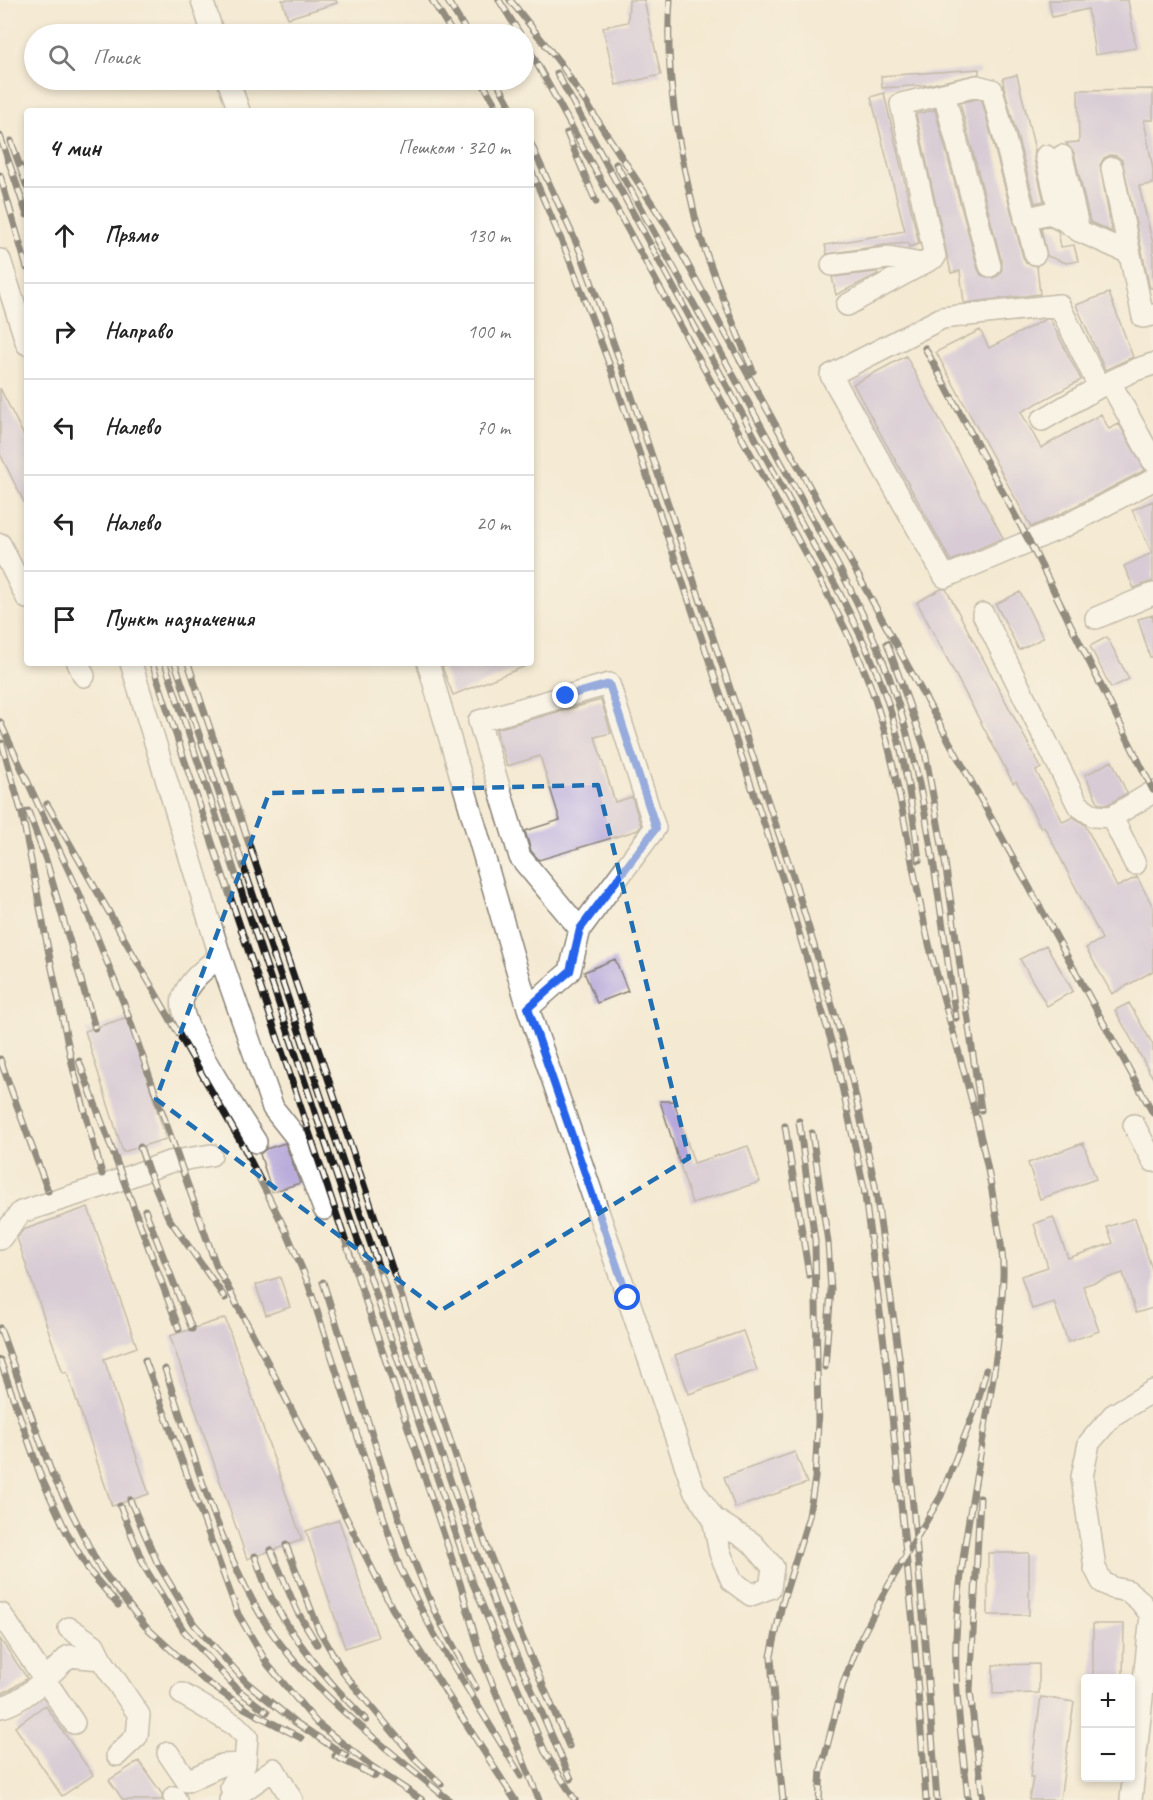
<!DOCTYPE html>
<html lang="ru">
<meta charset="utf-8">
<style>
:root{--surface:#fff;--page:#f2f2f2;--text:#222;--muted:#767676;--line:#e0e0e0}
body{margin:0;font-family:Caveat,sans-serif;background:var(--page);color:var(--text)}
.controls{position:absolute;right:18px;bottom:18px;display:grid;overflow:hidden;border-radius:6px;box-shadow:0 3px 9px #0003}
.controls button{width:54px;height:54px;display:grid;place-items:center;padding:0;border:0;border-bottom:2px solid var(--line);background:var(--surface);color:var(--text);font:30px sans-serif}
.stop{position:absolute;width:18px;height:18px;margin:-14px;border:4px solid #2563eb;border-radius:50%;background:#fff}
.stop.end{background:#2563eb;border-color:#fff;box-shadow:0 2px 6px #0008}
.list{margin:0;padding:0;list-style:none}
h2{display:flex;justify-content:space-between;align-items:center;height:78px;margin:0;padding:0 24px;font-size:26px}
h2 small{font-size:20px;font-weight:400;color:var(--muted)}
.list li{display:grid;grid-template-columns:39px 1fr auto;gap:18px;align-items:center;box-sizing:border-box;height:96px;padding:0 24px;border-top:2px solid var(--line)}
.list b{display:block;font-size:22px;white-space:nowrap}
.list em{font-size:20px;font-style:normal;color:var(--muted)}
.icon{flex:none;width:33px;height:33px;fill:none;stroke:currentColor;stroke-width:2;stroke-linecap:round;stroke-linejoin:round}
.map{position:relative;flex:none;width:1153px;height:1800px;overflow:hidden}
.search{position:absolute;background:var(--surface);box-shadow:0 3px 9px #0003;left:24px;top:24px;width:510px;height:66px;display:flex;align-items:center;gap:15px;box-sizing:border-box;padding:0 21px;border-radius:33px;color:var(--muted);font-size:22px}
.panel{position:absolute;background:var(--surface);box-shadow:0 3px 9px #0003;left:24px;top:108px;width:510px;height:558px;border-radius:6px}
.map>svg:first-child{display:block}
.building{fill:#b5a7da}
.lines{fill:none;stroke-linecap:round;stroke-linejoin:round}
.minor-casing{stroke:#888277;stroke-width:24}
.minor{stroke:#fff;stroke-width:21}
.rail-casing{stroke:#1c1c1c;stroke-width:7}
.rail{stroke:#fbf7ec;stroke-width:4.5;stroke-dasharray:14;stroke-linecap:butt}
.route{stroke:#2563eb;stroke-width:8}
.marked{fill:none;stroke:#1f6fb2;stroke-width:4.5;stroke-dasharray:12 8;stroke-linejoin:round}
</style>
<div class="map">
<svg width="1153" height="1800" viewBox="0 0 1153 1800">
<rect width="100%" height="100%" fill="#fbf7ec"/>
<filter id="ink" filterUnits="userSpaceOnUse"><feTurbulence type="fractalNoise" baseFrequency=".0167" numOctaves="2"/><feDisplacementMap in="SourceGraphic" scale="12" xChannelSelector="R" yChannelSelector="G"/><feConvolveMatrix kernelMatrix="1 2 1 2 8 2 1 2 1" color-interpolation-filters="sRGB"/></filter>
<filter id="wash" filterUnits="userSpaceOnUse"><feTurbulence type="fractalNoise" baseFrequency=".008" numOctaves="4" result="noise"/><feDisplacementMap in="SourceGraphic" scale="24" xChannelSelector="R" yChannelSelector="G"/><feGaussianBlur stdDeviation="1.35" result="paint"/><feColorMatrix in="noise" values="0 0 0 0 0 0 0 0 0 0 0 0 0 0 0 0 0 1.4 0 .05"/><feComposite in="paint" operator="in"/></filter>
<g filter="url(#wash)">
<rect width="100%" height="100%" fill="#f4e9d2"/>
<g id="blocks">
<path class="building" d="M282,0H336L337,3L288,18Z
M629,0H644L661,75L616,85L603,27L628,22Z
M1049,0H1128L1136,48L1095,55L1088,9L1052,17Z
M979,69V74L928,85L882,88L881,76Z
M1017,75L1035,150L1034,159L1044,201L1035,203L1004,87L1003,78Z
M1153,89V120H1144L1153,169V184L1139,186L1153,244V288H1150L1122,160L1117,156L1110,155L1104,158L1100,165L1112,232L1090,222L1074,153L1066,143L1079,142L1078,90Z
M884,93L919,244L909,247L908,243L886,245L827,254L825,245L905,231L871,97Z
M977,99L982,100L1023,257L1026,263L1037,266L1040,294L964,303L960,271L951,273L916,114L935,110L978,269L981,275L993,278L999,275L1002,269V263L960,103Z
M1048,226L1058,231L1061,247L1074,245L1078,261L1066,263L1047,256L1041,228Z
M877,272L878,274L836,295L832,277Z
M1109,293L1133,357L1105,370L1076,305Z
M1046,319H1050L1081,380L1021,412L1041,448L1101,414L1109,429L1119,424L1145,470L1060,514L1031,527L936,352L980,330L989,348Z
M906,356L1003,538L951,561L853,384Z
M0,388L27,442V508L0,454Z
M1153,501V581L1134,588L1124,566L1152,553L1132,510Z
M941,589H946L1041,768L1036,771L1063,822L1073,817L1085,825L1117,887L1137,877L1153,907V971L1112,994L1086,948L1102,939L1044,826L1041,828L1016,781L1013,783L917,602Z
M1020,592L1043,638L1019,650L996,604Z
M1153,615V657H1150L1138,619Z
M1107,637L1129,679L1111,688L1090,646Z
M452,663H531V664L453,695L442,667Z
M601,700L611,733L595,737L615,802L632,797L641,826L638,830L539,860L531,851L525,831L560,820L540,756L507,766L496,729Z
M1112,761L1127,793L1109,804H1099L1085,775Z
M1046,945L1073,991L1047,1006L1020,959Z
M615,959L628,991L597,1003L584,972Z
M1129,1003L1153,1045V1078L1115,1010Z
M128,1017L166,1139L123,1152L85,1031Z
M660,1101H674L694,1163L748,1146L760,1182L692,1203Z
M285,1143L300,1183L272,1192L260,1154L266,1149Z
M1083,1143L1096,1179L1040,1199L1028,1163Z
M88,1207L137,1347L104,1359L149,1494L112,1506L67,1372L63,1373L17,1238L23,1230Z
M1053,1217L1068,1258L1113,1243L1107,1227L1135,1218L1153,1272V1308L1136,1313L1123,1273L1083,1286L1099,1331L1068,1342L1054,1302L1032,1309L1021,1276L1048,1267L1034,1224Z
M280,1277L290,1307L266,1315L256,1285Z
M225,1318L302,1540L247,1559L170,1336Z
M743,1331L757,1370L689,1394L675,1355Z
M795,1452L807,1483L735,1508L724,1477Z
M339,1520L378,1637L345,1648L306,1531Z
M988,1553H1029V1615H988Z
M1093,1624H1124L1123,1678H1093Z
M0,1639L27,1678L11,1689L0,1694Z
M1039,1664V1693L993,1694V1665Z
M1041,1697L1074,1702L1060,1800H1029L1033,1777H1030Z
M45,1705L93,1775L62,1796L15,1727Z
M139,1761L162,1794V1800H123L109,1780Z"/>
</g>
</g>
<g filter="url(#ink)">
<use href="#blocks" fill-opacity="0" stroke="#888277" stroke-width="1.5"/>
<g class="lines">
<defs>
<path id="minor" d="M202,0L213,34
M228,80L239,111
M944,94L990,266
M1046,156L1060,215
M1062,156L1079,231
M1112,168L1143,317L1153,315
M1025,219L1049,213L1061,218L1079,231L1129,253
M0,260L27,344
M832,265L888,258L922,264
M847,305L935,257L901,104L977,86L992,90L1035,254
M1153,364L1135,370L1099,387L1059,305L942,318L831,375L945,577L1065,526L1153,480
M1110,382L1153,461
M1042,420L1099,387
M0,544L27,598
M983,614L1078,805L1094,816L1112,817L1153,792
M1096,618L1153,594
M78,663L84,676
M131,663L220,956L273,1108L296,1137L324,1209
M428,663L528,1008L694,1490L713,1518L720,1553L732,1581L751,1595L770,1588L773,1567L752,1543L713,1518
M1112,817L1135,864
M220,956C207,967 188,981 183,998C175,1022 241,1118 256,1142
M528,1008L570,971L580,929L655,828L609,684L479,721L520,857L580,929
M1134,1125L1153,1161
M0,1239L21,1212L106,1185L169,1162L211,1155
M1,1614L74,1723
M69,1628L94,1645L101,1659
M182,1694L235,1725L247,1737L245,1764L231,1787L234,1797
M0,1707C22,1704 53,1672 69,1656L101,1659L139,1715L137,1736L117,1755
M168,1753L187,1781L222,1765L245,1764
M174,1797L176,1800
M230,1800L274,1769L292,1800
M1131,1800L1151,1615L1139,1600L1128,1591L1113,1588L1102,1582L1095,1568L1082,1477L1089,1443L1113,1415L1153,1391"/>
</defs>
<use href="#minor" class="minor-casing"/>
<use href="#minor" class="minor"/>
<defs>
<path id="rail" d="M432,0L453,34
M447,0L468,34
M499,0L520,34
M510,0L560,63L666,225L1153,1113
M670,0C665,64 675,129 689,190C693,205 695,220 700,235C715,281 734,326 753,371
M524,40L828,595C845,628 862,661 874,696C902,781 910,870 932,956C954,1040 982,1124 995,1209C999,1231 1004,1255 1003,1277C999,1399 960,1517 956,1639C954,1693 963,1747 968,1800
M557,73L839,592C856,626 874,661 886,697C904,750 912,805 919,860
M481,80L499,111
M496,80L513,111
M567,133L596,202
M0,136L27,215
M11,141L27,187
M531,144L580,251L621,364L795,882L846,1052L875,1185L900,1364L923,1616L937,1800
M616,164C672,264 728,365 783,466C824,541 870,616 896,697C929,797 940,913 956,1018
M531,170L568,256L610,366L785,886L835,1054L864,1188L887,1367L913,1623L926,1800
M0,175L27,268
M925,348L1029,541L1153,790
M887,643L924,746L945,862L981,1110
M152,663L460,1583L480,1653L539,1800
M165,663L471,1579L545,1752L575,1800
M175,663L456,1497L499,1616L571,1779
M188,663L480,1529L517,1625L569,1746
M0,722L80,895L124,1004L216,1265L270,1367L392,1608L515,1800
M2,743L22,814L49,954L73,1068L102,1174
M47,804L243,1146L287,1233L308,1283L400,1568L434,1634L521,1776
M28,811L46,860L95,1028
M0,1059L48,1191
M79,1061L179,1329
M785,1126L809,1275
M812,1133L828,1242L831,1290L825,1367
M140,1147L148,1170L168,1217L225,1298
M145,1210L192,1329
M323,1282L409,1549L434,1610L476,1688
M0,1328L52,1474L100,1568L145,1626L204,1680L246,1709L301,1738
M0,1360L41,1477L66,1531L90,1572L118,1605
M145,1360L238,1614L268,1665L317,1723L371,1766L422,1800
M165,1369C192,1449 215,1533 256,1607C297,1682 384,1746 449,1800
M980,1498L970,1691L983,1800
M130,1500L157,1562L194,1624L246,1682L295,1722L346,1756
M120,1506L145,1568L184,1631L238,1690L267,1712
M286,1545L319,1630L345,1675L418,1762L441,1784
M271,1550L297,1611L317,1644
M255,1556C260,1570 265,1586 272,1599C296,1644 330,1684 366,1720
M335,1756L375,1776
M783,1800L776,1731L771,1656L782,1604L809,1516L815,1478L818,1423L815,1241L799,1121
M819,1800L821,1770L843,1684L859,1642L887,1588L941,1496L977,1405L986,1370"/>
</defs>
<use href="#rail" class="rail-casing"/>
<use href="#rail" class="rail"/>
</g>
</g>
<g class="lines" filter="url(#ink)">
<path class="route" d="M566,696L609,684L656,828L580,929L570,971L528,1008L628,1298"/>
</g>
<path d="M0 0H1153V1800H0ZM598,785L689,1158L440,1311L156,1099L269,793Z" fill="#f4e9d2" fill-opacity=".55" fill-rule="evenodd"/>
<path class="marked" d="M598,785L689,1158L440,1311L156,1099L269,793Z"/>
</svg>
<div class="controls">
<button>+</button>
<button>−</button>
</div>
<div class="stop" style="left:628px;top:1298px"></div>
<div class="stop end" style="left:566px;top:696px"></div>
<div class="search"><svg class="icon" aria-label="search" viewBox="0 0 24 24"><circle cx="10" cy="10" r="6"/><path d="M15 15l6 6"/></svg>Поиск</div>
<section class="panel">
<h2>4 мин<small>Пешком · 320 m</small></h2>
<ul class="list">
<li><svg class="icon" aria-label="ahead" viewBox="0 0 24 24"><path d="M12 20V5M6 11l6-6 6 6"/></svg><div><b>Прямо</b></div><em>130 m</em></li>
<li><svg class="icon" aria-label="right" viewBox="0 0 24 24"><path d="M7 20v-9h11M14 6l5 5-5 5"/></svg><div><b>Направо</b></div><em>100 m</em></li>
<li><svg class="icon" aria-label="left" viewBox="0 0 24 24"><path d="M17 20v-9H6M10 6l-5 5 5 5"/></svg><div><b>Налево</b></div><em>70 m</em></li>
<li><svg class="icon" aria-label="left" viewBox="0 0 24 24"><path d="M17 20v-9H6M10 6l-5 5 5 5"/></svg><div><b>Налево</b></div><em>20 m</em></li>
<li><svg class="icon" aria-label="arrive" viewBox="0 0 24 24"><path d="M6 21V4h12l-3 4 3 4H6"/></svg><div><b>Пункт назначения</b></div></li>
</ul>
</section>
</div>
